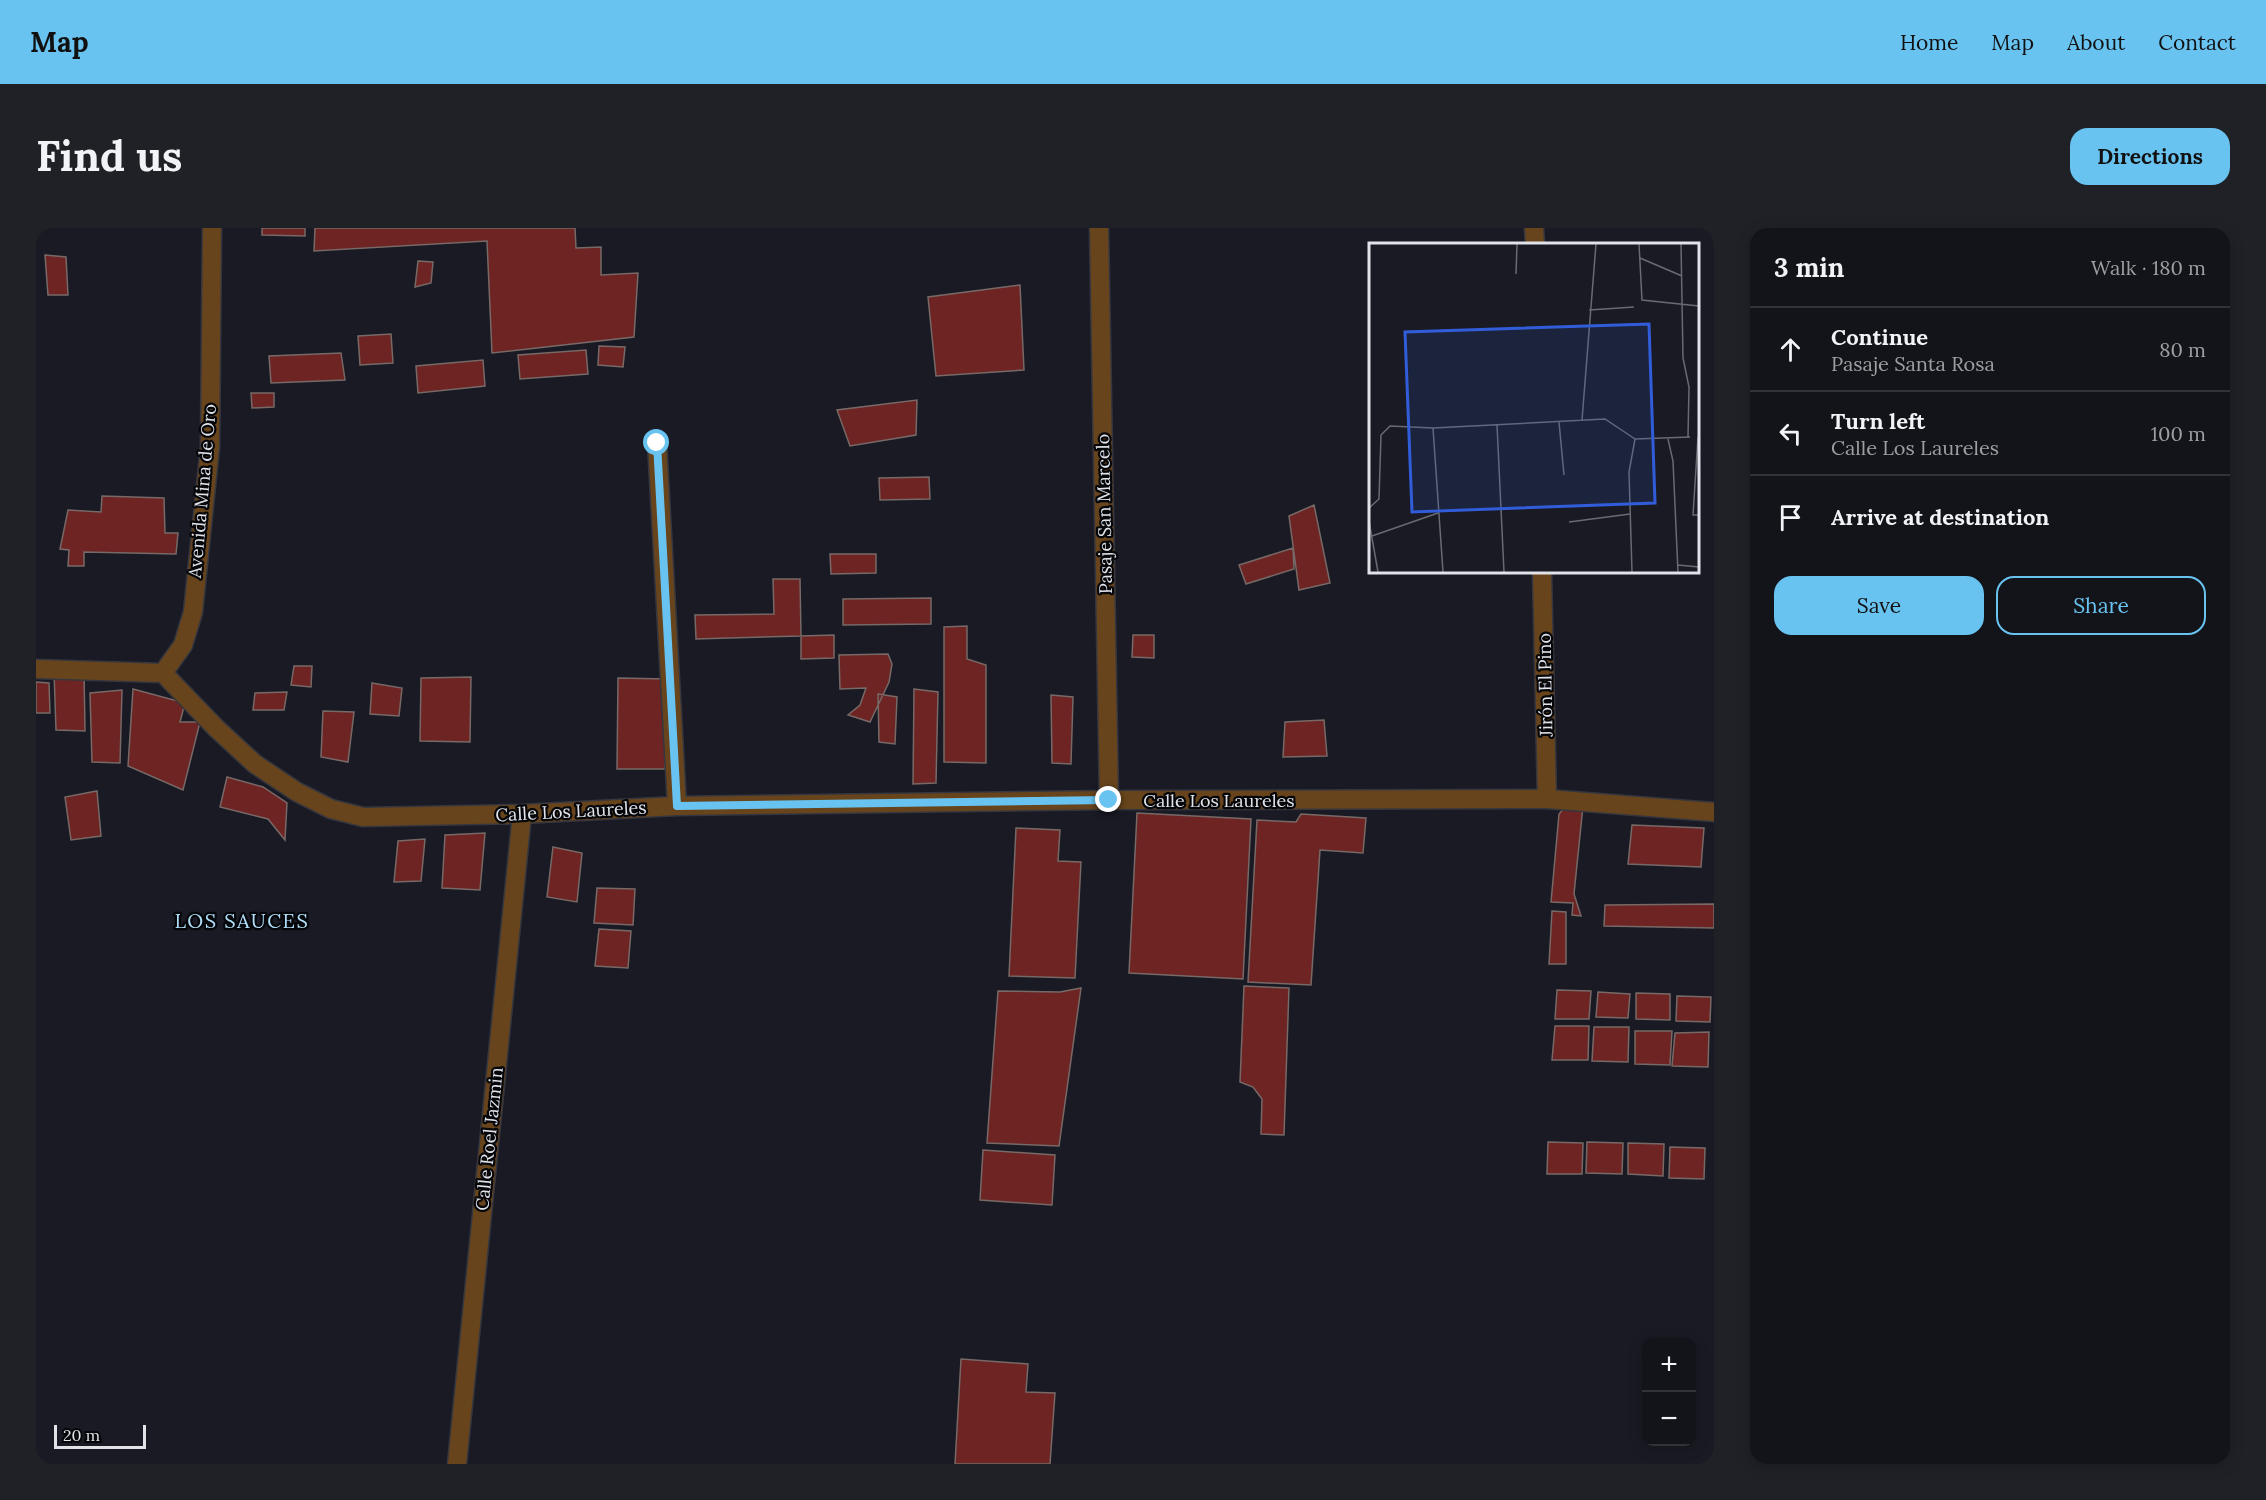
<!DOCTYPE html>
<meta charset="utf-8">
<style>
:root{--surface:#13141a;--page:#202127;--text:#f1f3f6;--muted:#9d9ea2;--line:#323339;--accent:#69c3f1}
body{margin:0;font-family:Lora,serif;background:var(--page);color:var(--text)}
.controls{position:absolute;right:18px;bottom:18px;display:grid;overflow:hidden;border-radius:12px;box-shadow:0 3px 15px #0003}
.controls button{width:54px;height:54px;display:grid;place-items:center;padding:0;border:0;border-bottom:2px solid var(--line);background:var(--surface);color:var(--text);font:30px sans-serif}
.scale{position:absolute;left:18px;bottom:15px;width:92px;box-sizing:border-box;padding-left:6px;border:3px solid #e2e3e9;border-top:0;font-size:16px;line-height:21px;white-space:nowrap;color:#e2e3e9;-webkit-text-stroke:4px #050609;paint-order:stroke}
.stop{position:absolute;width:18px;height:18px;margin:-14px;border:4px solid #69c3f1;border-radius:50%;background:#fff}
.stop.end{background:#69c3f1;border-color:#fff;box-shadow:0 2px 6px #0008}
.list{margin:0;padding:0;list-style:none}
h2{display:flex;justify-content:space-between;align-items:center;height:78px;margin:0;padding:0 24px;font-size:26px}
h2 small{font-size:20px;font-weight:400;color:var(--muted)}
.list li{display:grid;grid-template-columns:39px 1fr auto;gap:18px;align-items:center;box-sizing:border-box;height:84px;padding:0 24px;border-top:2px solid var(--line)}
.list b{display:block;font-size:22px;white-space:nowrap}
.list p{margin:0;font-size:20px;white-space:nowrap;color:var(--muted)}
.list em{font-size:20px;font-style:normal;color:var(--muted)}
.actions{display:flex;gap:12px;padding:18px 24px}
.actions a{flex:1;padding:14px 0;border:2px solid var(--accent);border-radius:18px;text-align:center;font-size:21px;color:var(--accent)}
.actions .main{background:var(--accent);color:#111}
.icon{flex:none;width:33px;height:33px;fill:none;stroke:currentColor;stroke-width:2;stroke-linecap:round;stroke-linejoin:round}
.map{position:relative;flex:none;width:1678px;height:1236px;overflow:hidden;border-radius:18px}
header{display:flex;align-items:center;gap:36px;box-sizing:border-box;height:84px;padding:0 30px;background:var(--accent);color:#111}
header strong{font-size:28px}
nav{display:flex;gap:33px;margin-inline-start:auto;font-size:21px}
.intro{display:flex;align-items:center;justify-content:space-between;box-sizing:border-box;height:144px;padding:0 36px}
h1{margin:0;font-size:42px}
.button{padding:15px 27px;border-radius:18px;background:var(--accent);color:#111;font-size:21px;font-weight:700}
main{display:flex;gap:36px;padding:0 36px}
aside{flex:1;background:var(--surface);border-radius:18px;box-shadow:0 3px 15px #0003}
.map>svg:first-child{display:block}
.building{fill:#6d2423;stroke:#776967;stroke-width:1.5}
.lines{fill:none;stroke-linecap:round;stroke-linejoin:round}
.minor-casing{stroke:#35363f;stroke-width:21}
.minor{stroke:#67441b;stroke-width:18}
.route{stroke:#69c3f1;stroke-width:8}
.labels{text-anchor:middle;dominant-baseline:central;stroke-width:4.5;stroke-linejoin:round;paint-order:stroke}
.street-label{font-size:18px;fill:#e2e3e9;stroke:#050609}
.neighbourhood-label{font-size:20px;letter-spacing:1.5px;fill:#b0def8;stroke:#050609}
.inset-road{fill:none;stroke:#696a72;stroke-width:1.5}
.view{fill:#315dda;fill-opacity:0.15;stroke:#315dda;stroke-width:3}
.inset-edge{fill:none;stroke:#e2e3e9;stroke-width:3}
</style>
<header>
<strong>Map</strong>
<nav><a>Home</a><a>Map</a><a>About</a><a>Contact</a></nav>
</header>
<div class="intro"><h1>Find us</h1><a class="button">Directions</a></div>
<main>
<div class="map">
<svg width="1678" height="1236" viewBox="0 0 1678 1236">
<rect width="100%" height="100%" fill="#191a23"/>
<path class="building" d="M226,0H269V8L226,7Z
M279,0H539L540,20L565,19V47L602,45L598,109L456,125L451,13L278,23Z
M9,27L30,29L32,67H12Z
M382,33L397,34L395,55L379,59Z
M984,57L988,142L900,148L892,69Z
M355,106L357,135L324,137L322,108Z
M563,118L589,119L587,139L562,137Z
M550,122L552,146L484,151L482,127Z
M305,125L309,152L235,155L233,128Z
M447,132L449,158L382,165L380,138Z
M215,165H238V179L216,180Z
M881,172L880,207L814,218L801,182Z
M893,249L894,271L844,272L843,250Z
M66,268L128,270L129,305H142L140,326L48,324V338H32L33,322L24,321L32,282L65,284Z
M1278,277L1294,355L1263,362L1253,288Z
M1257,320L1258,341L1210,356L1203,337Z
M794,326H840V345L795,346Z
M737,351H764L765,408L660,411L659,387L738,386Z
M895,370V396L807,397V371Z
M931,398V431L950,437V535L908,534V399Z
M798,407V430L765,431V408Z
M1097,407H1118V430L1096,429Z
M852,426L856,436L853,454L834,494L812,487L824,477L830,460L804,461L803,427Z
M258,438H276L275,459L255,457Z
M48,443L49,503L20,502L18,444Z
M435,449L434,514L384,513L385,450Z
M582,450L631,451L629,541H581Z
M0,454L13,455L14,485H0Z
M336,455L366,460L363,488L334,486Z
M97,461L149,475L144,494H164L147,562L92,538Z
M878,461L902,464L900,555L877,556Z
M86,462L84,535L56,534L54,465Z
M251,464L248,482H217L219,465Z
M842,466L861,469L859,516L843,514Z
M1015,467L1037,469L1035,536L1016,535Z
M287,483L318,484L312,534L285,529Z
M1288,492L1291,528L1247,529L1249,494Z
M191,549L227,559L251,575L249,612L232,591L184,579Z
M61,563L65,608L35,612L29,569Z
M1532,576L1547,578L1538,666L1545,688L1536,687L1537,675L1515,674L1523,586Z
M1101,585L1215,591L1207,751L1093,745Z
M1265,586L1330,590L1327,625L1284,622L1275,757L1212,754L1221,592L1260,594Z
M1596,597L1668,600L1665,639L1592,636Z
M980,600L1024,602L1022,633L1045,634L1039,750L973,748Z
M449,605L444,662L406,660L409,607Z
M389,611L385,653L358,654L362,613Z
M517,619L546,625L541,674L511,669Z
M561,660L599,661L597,697L558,695Z
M1678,676V700L1568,698L1569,677Z
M1516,683L1530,684V736H1513Z
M563,701L595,703L592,740L559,738Z
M1208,758L1253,760L1248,907L1225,906L1226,871L1217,859L1204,854Z
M1045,760L1023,918L951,915L962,763L1024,764Z
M1521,762L1555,763L1553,791H1519Z
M1562,764L1594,766L1592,790L1560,789Z
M1600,765L1634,766V792L1600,791Z
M1641,768L1675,769L1674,794L1640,793Z
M1519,798H1553L1552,832H1516Z
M1558,799H1593L1592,834L1556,833Z
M1599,803H1636L1634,837L1599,836Z
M1673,804L1672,839L1636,838L1639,805Z
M1512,914L1547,915L1546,946H1511Z
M1551,914L1587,915L1586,946L1550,945Z
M1592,915L1628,916L1627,948L1592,946Z
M1634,919L1669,920L1668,951L1633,950Z
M947,922L1019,927L1016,977L944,972Z
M925,1131L992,1136L990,1164L1019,1165L1014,1236H919Z"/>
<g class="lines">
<defs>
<path id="minor" d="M1063,0L1073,572
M1498,0L1499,16
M621,215L641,578
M1506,344L1511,571
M0,441L127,445
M127,445L180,500L219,536L261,564L295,581L327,589L486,586L641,578L1073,572L1511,571L1678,584
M127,445L147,417L157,384L174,219L176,0
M421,1236L486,586"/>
</defs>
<use href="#minor" class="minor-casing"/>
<use href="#minor" class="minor"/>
</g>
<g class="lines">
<path class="route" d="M621,215L641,578L1073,572"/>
</g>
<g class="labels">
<g class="street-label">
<text transform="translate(166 263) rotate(-85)">Avenida Mina de Oro</text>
<text transform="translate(1068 286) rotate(-91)">Pasaje San Marcelo</text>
<text transform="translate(1509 457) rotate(-91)">Jirón El Pino</text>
<text x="1183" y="572">Calle Los Laureles</text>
<text transform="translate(535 583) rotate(-3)">Calle Los Laureles</text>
<text transform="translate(453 911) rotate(-84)">Calle Roel Jazmin</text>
</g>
<g class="neighbourhood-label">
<text x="206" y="692">LOS SAUCES</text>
</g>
</g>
<g transform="translate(1333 15)">
<rect width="330" height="330" fill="#191a23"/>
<path class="inset-road" d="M270,1L273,57L330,63M312,1L314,115L320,144L319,194M271,15L313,33M147,31L148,1M220,67L265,64M213,177L227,1M190,179L195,232M128,182L135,329M64,185L74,329M329,194L324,272H330M266,196L321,194M299,196L304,218L309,329M0,265L10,256L12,192L21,183L64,185L236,176L266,196M0,278L9,329M200,279L261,271M3,293L69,270M309,322L330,324M263,329L260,229L266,196"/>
<path class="view" d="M280,81L286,260L43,269L36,89Z"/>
<rect width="330" height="330" class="inset-edge"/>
</g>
</svg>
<div class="controls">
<button>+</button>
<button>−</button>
</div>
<div class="scale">20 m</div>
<div class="stop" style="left:621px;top:215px"></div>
<div class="stop end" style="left:1073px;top:572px"></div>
</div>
<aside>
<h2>3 min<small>Walk · 180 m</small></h2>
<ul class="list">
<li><svg class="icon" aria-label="ahead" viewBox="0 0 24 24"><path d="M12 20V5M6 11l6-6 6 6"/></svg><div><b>Continue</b><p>Pasaje Santa Rosa</p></div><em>80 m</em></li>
<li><svg class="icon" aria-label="left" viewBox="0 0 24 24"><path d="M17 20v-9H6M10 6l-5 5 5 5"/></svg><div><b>Turn left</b><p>Calle Los Laureles</p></div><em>100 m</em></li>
<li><svg class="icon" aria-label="arrive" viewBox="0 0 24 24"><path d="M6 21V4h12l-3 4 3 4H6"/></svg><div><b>Arrive at destination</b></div></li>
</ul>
<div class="actions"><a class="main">Save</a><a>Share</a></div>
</aside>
</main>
